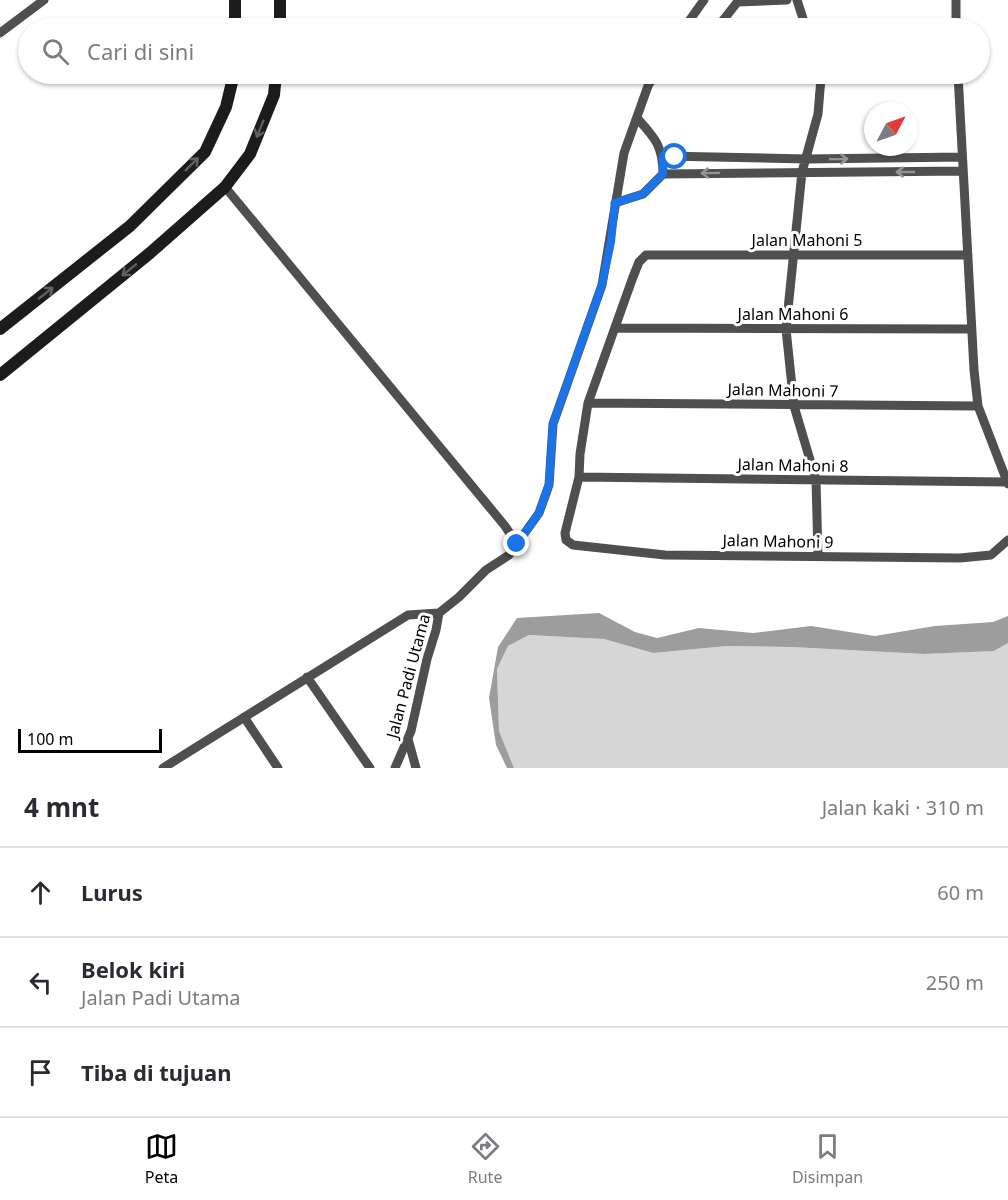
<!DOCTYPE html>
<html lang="id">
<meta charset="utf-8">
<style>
:root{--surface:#fff;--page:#f2f2f3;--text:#2b2b33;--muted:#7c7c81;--line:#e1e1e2;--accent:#000}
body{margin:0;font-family:"Noto Sans",sans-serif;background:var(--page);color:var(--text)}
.compass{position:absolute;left:864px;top:102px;width:54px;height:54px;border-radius:50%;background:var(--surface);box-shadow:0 2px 4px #0004;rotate:49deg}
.scale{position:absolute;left:18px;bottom:15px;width:144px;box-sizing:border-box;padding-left:6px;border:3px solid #000;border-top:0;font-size:16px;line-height:21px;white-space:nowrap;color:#000;-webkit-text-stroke:4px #fff;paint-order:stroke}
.stop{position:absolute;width:18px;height:18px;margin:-14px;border:4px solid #1a73e8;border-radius:50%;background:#fff}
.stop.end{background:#1a73e8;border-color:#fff;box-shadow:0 2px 6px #0008}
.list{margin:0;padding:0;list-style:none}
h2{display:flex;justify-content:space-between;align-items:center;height:78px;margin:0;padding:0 24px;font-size:26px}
h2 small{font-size:20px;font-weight:400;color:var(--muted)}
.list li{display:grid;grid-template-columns:39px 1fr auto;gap:18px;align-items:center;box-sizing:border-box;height:90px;padding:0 24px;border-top:2px solid var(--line)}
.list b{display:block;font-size:22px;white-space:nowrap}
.list p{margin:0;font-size:20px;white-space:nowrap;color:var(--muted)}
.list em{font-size:20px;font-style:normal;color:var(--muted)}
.icon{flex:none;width:33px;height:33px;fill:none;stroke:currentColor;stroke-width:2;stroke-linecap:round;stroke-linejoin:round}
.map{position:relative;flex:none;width:1008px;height:768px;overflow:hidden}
.search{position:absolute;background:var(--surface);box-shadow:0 2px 4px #0004;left:18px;right:18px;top:18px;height:66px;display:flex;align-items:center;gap:15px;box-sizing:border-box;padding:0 21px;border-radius:33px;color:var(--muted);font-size:22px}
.sheet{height:348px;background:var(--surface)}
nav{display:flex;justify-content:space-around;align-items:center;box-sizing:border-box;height:84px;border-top:2px solid var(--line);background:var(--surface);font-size:16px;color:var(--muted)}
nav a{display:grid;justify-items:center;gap:3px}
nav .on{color:var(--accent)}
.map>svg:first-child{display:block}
.green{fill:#d6d6d6}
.water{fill:#9d9d9d}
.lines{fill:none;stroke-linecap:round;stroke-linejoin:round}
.street{stroke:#4f4f4f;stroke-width:9}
.secondary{stroke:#1c1c1c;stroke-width:12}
.oneway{stroke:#606060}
.oneway2{stroke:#959595}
.route{stroke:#1a73e8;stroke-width:8}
.labels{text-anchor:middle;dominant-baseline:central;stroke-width:6;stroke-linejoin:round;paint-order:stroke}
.street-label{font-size:16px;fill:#000;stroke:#fff}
</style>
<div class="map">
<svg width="1008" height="768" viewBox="0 0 1008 768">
<rect width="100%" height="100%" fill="#fff"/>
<path class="green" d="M529,635L604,639L653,653L727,646L791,647L924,654L994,651L1008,643V768H514L499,731L497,669L508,646Z"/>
<path class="water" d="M599,613L635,632L657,638L699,628L753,633L811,626L875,636L935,626L993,622L1008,616V643L994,651L924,654L791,647L727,646L653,653L604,639L529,635L508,646L497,669L499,731L514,768H507L496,745L489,698L498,647L517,618Z"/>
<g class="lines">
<path class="street" d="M797,0L806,28
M956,0V28
M737,2L787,0
M684,28L704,0
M717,28L739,0
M0,33L44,0
M693,74L701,79L958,78
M958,74L974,370L978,406L1008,484
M663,156L807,159L962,157
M663,174L963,171
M225,187L505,526L517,544
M615,203L643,194L663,174C663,146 655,138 637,118
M968,255H646L639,262L633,277L588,403L580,454L579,477L565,533L566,540L573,545L665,555L960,558L991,555L1008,540
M615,328L971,329
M588,403L978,406
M579,477L1007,482
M818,556L816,480L794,406L786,329L802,172L818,114L821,78L819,74
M307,677L370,768
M244,717L278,768
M408,739L416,768
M163,768L408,615L439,613
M395,768L411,731L427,659L436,630L439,613L459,597L486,570L509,555L539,513L549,485L553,424L602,285L624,153L648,86L655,74"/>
<path class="secondary" d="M235,0V28
M280,28V0
M0,329L130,226L205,152L226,107L234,74
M0,375L150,253L225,187L250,154L274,95L276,74"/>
</g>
<defs><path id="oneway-shaft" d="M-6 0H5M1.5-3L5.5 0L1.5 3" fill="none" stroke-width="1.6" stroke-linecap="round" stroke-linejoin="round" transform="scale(1.5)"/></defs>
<g class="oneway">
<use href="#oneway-shaft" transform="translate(260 129) rotate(112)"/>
<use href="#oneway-shaft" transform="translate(192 164) rotate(-45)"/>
<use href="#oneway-shaft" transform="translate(129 270) rotate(141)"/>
<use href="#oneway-shaft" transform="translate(46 293) rotate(-38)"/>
</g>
<g class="oneway2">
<use href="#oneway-shaft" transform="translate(839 159) rotate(-1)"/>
<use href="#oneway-shaft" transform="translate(905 172) rotate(180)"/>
<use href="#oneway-shaft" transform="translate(710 173) rotate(179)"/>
</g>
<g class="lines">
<path class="route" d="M517,544L539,513L549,484L553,424L602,285L611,242L615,203L643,194L663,174V156L675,157"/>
</g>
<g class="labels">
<g class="street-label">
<text x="807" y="240">Jalan Mahoni 5</text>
<text x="793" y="314">Jalan Mahoni 6</text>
<text transform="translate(783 390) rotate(1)">Jalan Mahoni 7</text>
<text transform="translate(793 465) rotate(1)">Jalan Mahoni 8</text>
<text transform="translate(778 541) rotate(1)">Jalan Mahoni 9</text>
<text transform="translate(408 676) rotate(-75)">Jalan Padi Utama</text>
</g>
</g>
</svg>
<svg class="compass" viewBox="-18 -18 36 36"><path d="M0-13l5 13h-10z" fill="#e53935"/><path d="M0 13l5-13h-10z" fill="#7c7c81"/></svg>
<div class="scale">100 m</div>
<div class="stop" style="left:675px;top:157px"></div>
<div class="stop end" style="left:517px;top:544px"></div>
<div class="search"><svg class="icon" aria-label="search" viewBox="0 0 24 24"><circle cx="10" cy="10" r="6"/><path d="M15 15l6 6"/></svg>Cari di sini</div>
</div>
<section class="sheet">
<h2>4 mnt<small>Jalan kaki · 310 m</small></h2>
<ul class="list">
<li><svg class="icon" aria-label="ahead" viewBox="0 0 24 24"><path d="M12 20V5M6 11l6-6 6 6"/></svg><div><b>Lurus</b></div><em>60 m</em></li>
<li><svg class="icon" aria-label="left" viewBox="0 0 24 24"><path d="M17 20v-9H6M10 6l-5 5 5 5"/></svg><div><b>Belok kiri</b><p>Jalan Padi Utama</p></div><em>250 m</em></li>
<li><svg class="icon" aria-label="arrive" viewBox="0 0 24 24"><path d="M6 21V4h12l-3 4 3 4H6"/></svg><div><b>Tiba di tujuan</b></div></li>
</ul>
</section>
<nav>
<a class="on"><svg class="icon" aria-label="map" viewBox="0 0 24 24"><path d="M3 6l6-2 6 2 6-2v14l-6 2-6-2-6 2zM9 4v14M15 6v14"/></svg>Peta</a>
<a><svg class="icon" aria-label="directions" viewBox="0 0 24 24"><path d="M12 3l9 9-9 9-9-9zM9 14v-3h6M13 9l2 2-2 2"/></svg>Rute</a>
<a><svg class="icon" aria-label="saved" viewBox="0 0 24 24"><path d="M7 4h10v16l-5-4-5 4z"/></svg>Disimpan</a>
</nav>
